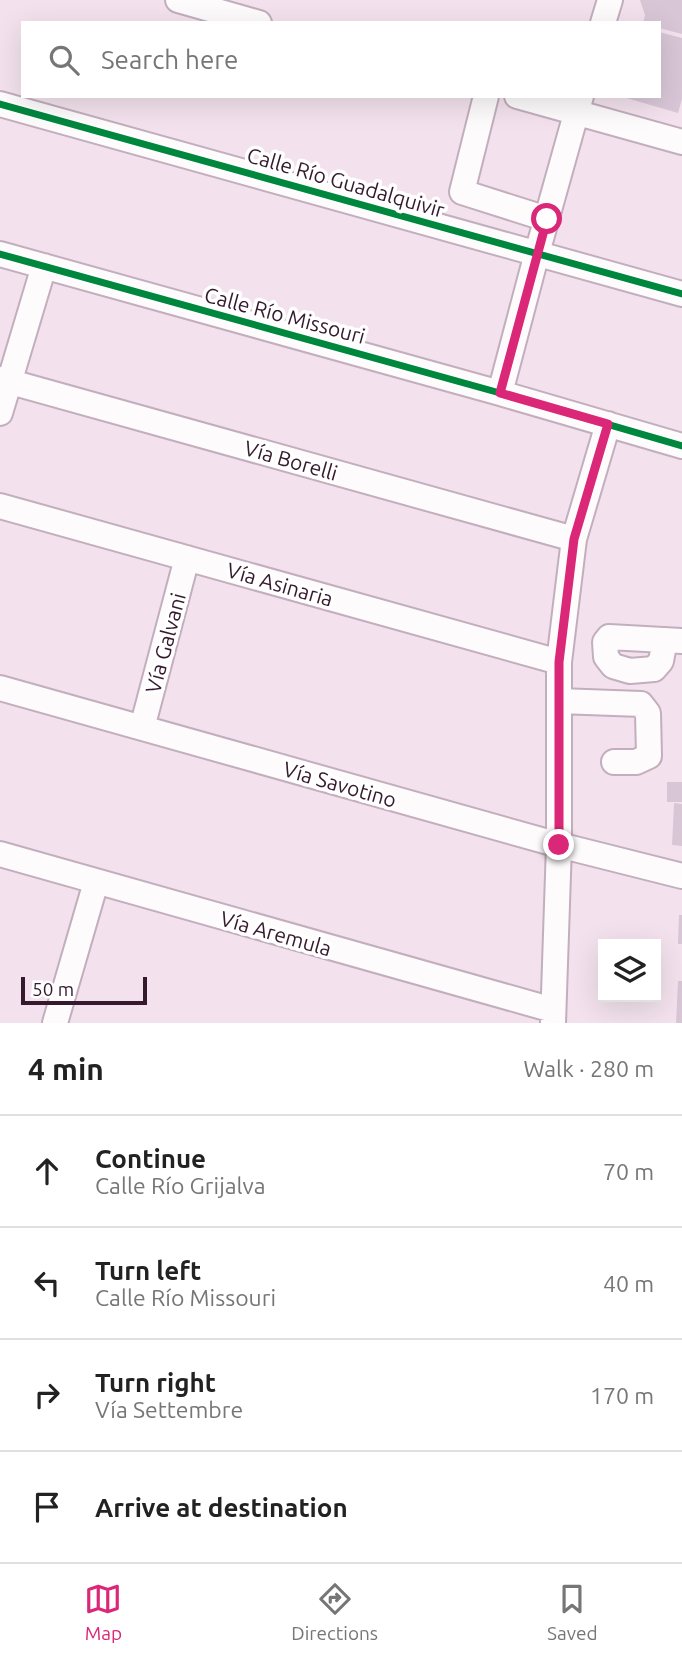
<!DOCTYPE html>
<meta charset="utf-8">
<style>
:root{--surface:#fff;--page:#f6f6f6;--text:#222;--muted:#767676;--line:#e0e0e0;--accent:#db2777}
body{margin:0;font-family:Ubuntu,sans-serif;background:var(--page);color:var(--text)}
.controls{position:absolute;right:21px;bottom:21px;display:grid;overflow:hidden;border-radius:0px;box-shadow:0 7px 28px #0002}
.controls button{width:63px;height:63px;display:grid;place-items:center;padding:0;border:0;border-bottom:2px solid var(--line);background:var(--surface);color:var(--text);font:35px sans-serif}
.scale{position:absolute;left:21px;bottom:18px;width:126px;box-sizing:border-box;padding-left:7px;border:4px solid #351a2d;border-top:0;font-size:19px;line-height:24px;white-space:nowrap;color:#351a2d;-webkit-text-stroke:5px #fff;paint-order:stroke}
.stop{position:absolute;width:21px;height:21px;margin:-16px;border:5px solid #db2777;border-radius:50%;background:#fff}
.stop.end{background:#db2777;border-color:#fff;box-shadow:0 2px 7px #0008}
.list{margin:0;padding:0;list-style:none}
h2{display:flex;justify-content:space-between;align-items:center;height:91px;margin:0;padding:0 28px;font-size:30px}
h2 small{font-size:23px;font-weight:400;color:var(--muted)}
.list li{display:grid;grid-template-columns:46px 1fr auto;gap:21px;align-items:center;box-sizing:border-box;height:112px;padding:0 28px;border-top:2px solid var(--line)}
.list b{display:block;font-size:26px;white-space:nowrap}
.list p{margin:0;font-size:23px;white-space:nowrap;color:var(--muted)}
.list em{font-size:23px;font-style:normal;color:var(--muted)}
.icon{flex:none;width:38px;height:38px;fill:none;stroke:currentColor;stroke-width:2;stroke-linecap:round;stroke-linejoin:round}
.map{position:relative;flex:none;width:682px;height:1023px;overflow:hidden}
.search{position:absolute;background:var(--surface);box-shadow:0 7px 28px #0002;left:21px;right:21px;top:21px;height:77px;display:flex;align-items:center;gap:18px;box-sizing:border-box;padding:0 24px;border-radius:0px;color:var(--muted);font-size:26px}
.sheet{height:539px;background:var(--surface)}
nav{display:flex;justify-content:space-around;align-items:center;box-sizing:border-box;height:98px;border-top:2px solid var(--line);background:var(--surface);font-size:19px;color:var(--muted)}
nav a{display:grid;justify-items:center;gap:4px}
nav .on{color:var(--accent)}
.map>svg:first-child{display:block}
.building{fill:#d8c6d7}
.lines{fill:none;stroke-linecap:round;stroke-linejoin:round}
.minor-casing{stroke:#c3aebd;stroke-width:28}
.minor{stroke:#fdfbfc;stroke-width:24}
.cycleway-casing{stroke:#fff;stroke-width:11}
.cycleway{stroke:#00873e;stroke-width:7}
.route{stroke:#db2777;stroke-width:9}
.labels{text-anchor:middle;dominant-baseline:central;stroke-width:7;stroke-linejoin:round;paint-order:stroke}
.street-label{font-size:21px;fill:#351a2d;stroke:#fff}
</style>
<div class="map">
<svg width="682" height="1023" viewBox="0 0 682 1023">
<rect width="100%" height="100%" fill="#f3e2ed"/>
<path class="building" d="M640,0H682V34L659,28V23H643L645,15Z
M659,32L682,38V99L678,113L623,97L659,96Z
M667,782H682V802H667Z
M674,803L682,804V846L672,845Z
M679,915H682V944H678Z
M678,981H682V1023H676Z"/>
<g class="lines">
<defs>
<path id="minor" d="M178,0L259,23
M603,23L610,0
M486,96L462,192L547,219
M517,96L682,142
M0,104L682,294
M0,254L500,393L682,446
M0,379L574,539
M500,393L537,253L581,96
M0,413L44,266
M0,506L559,662
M665,640L661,661L654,669L630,671L613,666L606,657L605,642L609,637L682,641
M0,688L559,845L682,876
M559,701L641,704L648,713L649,756L636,762H614
M142,728L187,558
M0,854L553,1010
M55,1023L96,882
M553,1023L559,845V662L574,539L608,424"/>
</defs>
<use href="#minor" class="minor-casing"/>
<use href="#minor" class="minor"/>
<defs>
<path id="cycleway" d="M0,104L682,294
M0,254L500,393L682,446"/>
</defs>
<use href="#cycleway" class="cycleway-casing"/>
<use href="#cycleway" class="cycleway"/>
</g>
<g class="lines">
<path class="route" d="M547,219L500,393L608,424L574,539L559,662V845"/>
</g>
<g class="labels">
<g class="street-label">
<text transform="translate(346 182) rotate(16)">Calle Río Guadalquivir</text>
<text transform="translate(285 315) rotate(15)">Calle Río Missouri</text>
<text transform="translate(291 460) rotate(16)">Vía Borelli</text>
<text transform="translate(280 584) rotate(16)">Vía Asinaria</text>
<text transform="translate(165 643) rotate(-75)">Vía Galvani</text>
<text transform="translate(340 784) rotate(16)">Vía Savotino</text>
<text transform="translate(276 933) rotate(16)">Vía Aremula</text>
</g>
</g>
</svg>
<div class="controls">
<button><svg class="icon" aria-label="layers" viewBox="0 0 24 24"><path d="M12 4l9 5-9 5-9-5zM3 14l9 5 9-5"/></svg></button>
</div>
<div class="scale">50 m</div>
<div class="stop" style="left:547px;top:219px"></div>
<div class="stop end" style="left:559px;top:845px"></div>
<div class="search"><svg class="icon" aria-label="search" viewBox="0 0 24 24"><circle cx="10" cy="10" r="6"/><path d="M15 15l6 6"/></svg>Search here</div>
</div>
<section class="sheet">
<h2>4 min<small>Walk · 280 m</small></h2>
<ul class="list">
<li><svg class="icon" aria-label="ahead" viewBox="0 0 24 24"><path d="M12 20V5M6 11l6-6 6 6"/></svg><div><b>Continue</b><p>Calle Río Grijalva</p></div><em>70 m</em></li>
<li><svg class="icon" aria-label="left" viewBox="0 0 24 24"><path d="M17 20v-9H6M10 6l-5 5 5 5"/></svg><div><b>Turn left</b><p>Calle Río Missouri</p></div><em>40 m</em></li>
<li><svg class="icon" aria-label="right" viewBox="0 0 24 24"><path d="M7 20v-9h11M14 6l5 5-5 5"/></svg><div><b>Turn right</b><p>Vía Settembre</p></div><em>170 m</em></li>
<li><svg class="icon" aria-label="arrive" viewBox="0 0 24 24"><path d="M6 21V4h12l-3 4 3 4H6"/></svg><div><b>Arrive at destination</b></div></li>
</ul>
</section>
<nav>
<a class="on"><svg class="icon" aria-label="map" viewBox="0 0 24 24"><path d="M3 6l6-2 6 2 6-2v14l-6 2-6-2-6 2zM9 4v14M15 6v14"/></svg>Map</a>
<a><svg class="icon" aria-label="directions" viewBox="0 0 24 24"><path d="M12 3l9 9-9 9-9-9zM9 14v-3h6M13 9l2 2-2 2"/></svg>Directions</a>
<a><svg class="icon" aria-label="saved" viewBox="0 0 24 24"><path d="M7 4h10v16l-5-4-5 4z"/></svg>Saved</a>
</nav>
